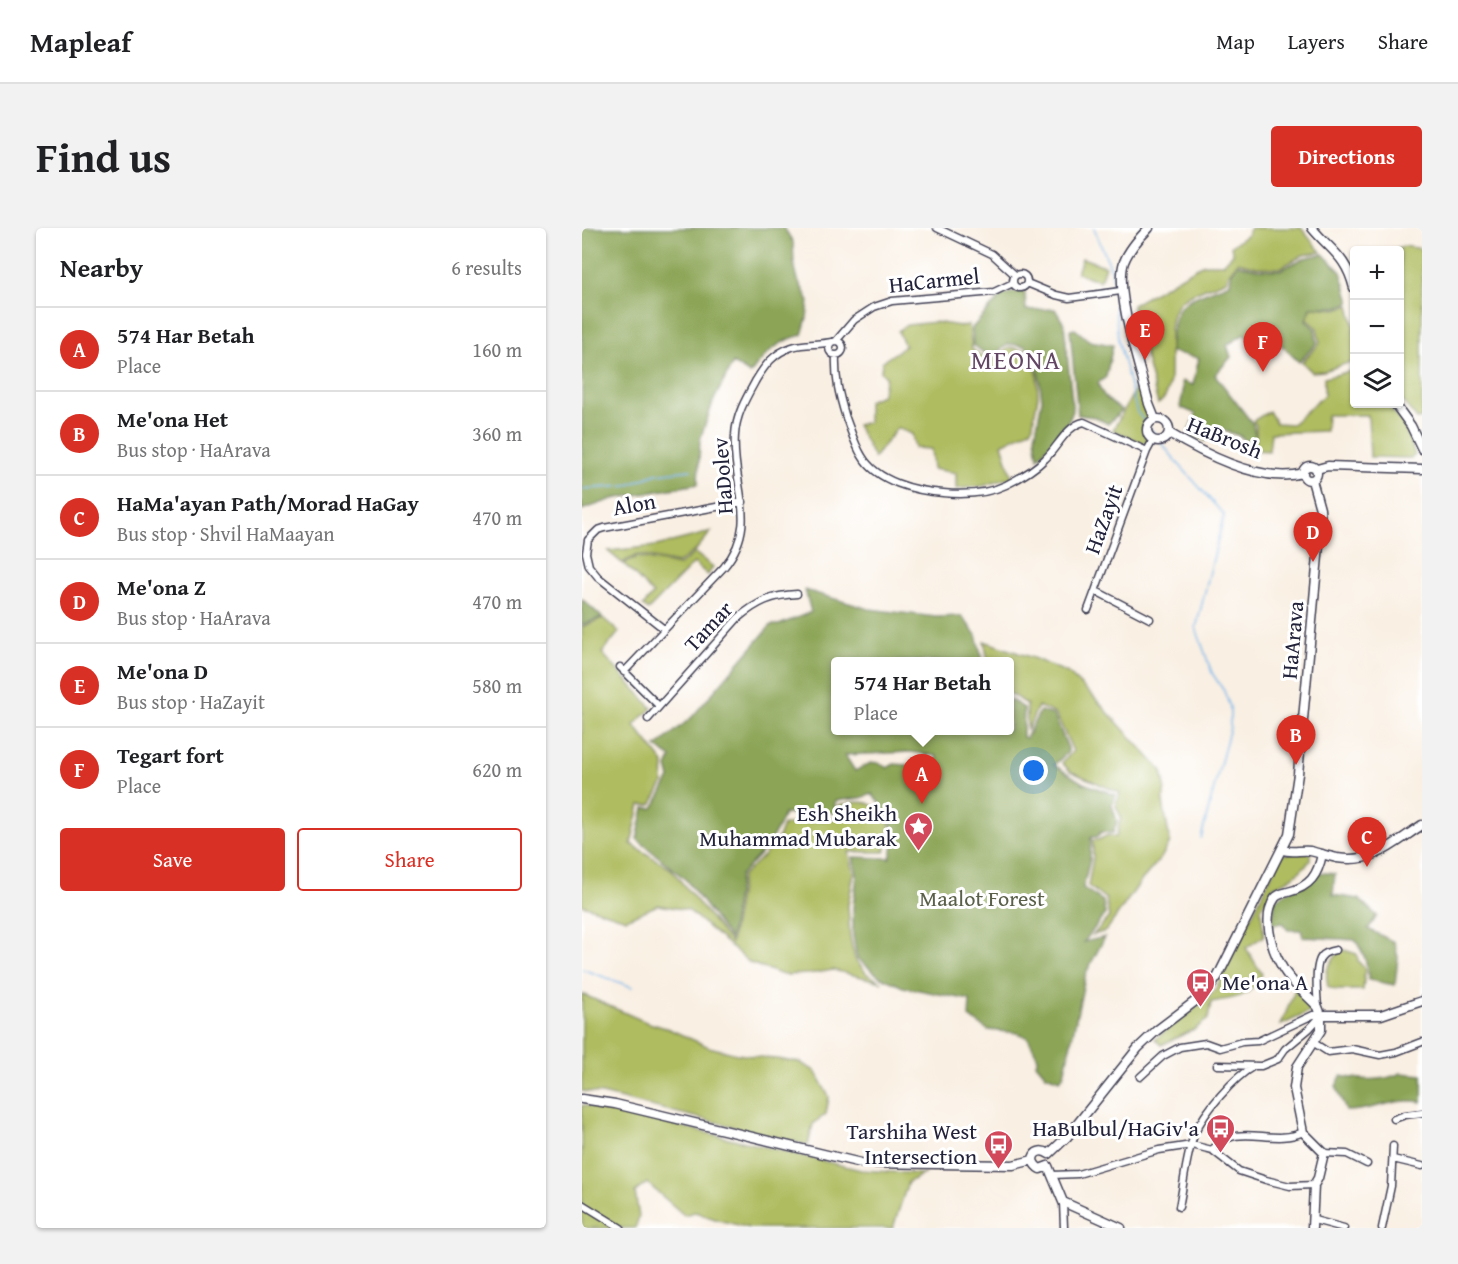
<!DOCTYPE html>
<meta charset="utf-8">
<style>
:root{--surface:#fff;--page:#f2f2f2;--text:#202124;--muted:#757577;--line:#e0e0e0;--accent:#d93025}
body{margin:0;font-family:"Gentium Book Plus",serif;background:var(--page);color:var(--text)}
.controls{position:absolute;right:18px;top:18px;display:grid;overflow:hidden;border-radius:6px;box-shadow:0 2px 4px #0004}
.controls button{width:54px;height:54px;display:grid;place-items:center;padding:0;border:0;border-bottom:2px solid var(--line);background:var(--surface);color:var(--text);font:30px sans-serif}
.you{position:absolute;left:452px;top:543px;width:21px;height:21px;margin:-15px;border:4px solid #fff;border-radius:50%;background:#1a73e8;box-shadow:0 0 0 9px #1a73e833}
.badge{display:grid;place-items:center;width:39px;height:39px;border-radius:50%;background:var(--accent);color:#fff;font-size:20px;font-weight:700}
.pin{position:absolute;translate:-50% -50px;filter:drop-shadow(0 2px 3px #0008)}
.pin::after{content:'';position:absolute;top:32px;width:21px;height:18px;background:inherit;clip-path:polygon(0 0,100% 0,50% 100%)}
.popup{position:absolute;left:249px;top:429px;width:183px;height:78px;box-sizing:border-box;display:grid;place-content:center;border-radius:6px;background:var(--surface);filter:drop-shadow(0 2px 4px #0005);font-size:20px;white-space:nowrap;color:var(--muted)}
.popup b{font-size:22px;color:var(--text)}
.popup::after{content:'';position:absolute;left:50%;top:100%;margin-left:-12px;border:12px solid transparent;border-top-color:var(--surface)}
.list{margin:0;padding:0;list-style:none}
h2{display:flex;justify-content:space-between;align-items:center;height:78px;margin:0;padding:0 24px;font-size:26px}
h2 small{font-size:20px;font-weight:400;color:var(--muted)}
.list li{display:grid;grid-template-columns:39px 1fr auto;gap:18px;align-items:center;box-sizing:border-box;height:84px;padding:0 24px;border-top:2px solid var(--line)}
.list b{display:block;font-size:22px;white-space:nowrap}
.list p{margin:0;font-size:20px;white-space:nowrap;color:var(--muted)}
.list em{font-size:20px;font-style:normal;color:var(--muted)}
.actions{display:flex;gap:12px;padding:18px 24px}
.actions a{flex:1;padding:14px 0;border:2px solid var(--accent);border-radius:6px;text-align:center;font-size:21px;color:var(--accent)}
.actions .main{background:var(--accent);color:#fff}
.icon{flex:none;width:33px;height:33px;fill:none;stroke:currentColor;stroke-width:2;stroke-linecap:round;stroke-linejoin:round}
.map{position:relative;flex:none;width:840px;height:1000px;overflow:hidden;border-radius:6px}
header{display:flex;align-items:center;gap:36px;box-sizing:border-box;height:84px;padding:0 30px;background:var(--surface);border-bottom:2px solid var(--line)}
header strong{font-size:28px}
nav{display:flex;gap:33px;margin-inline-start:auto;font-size:21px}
.intro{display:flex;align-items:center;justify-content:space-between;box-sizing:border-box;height:144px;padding:0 36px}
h1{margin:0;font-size:42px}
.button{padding:15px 27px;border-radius:6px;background:var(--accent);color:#fff;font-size:21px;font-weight:700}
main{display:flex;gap:36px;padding:0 36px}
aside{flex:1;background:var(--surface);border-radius:6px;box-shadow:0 2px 4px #0004}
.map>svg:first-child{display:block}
.green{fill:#afbc5e;stroke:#686f4c;stroke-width:1.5}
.forest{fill:#8ba455;stroke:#566348;stroke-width:1.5;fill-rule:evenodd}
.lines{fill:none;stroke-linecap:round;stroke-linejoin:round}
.stream{stroke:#76b5ea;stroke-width:1.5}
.street-casing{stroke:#424154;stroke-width:9}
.secondary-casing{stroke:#424154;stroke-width:11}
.street{stroke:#fff;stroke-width:6}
.secondary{stroke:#fff;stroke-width:8}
.labels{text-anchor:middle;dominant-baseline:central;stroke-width:6;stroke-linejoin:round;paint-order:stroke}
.street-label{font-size:22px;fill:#22223b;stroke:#fff}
.poi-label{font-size:22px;fill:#22223b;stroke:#fff;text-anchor:end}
.park-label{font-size:22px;fill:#5a6049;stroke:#fff}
.quarter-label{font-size:26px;letter-spacing:1.5px;fill:#624664;stroke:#fff}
</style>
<header>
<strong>Mapleaf</strong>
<nav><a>Map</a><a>Layers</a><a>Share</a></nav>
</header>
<div class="intro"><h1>Find us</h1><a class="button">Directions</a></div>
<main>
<aside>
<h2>Nearby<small>6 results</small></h2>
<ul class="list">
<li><span class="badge">A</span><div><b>574 Har Betah</b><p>Place</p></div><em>160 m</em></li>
<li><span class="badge">B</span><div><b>Me'ona Het</b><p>Bus stop · HaArava</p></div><em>360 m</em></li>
<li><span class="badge">C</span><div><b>HaMa'ayan Path/Morad HaGay</b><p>Bus stop · Shvil HaMaayan</p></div><em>470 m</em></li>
<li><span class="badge">D</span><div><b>Me'ona Z</b><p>Bus stop · HaArava</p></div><em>470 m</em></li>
<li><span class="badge">E</span><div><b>Me'ona D</b><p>Bus stop · HaZayit</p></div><em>580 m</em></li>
<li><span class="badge">F</span><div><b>Tegart fort</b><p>Place</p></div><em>620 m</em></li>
</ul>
<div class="actions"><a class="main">Save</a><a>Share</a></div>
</aside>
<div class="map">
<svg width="840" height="1000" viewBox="0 0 840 1000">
<rect width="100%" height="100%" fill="#fff"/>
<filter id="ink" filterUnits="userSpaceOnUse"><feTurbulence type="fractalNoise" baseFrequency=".0167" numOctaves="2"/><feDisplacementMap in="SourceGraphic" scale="12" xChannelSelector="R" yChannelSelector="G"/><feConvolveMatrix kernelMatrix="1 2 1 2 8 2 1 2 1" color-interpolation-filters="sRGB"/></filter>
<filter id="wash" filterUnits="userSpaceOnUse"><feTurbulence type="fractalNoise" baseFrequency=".008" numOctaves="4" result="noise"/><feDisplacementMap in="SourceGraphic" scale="24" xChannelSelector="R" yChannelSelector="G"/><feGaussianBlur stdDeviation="1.35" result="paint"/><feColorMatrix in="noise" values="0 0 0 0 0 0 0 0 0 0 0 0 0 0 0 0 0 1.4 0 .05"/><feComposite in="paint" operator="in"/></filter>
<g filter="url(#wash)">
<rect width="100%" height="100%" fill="#f9efe2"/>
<path class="green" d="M669,0H719L739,24L721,27L698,40L675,39L656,34L647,45L645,52C631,58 608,64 598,74C575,98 602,161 576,176L550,77L621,36H641L651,26L649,18L665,7Z
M822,18L840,21V190L835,191L818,170V22H812Z
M500,30L523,38L518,53L495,45Z
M767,77L772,97V133L742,143L730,144L720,134L738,115L735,100L725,91L730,79L755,81Z
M353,94L378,98L387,97L390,121L408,134L428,119L443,123L455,144L456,168L450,201L420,216L430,249L401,258L374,261V245L351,241L349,221L333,220L330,206L315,200L292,230L275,197L286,194V173L300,167L304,149L299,144L300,134L323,118L316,103L325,97Z
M772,142V176H804L822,196L833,227L829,230L788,229L786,187H745L744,203L689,205L687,223L670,222V218L674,213V197L671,193L687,183L694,195L710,196L742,167V150Z
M557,155L569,190L561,197L562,205L566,212L565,217L531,202Z
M129,304L114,322L96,335L55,327L40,335L26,323L74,318Z
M113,325L131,339L126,347L112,335L66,382L61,378L71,366L42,336L55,329L97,337Z
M21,390L37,404L20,425L70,480L52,497L82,535L81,556L69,577H58L49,616L89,641L149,715L160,648L182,627L196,610L201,597L256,590V577C286,572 289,571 308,596L303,624H267L272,645L266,677L268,709L273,731L285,746L300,754L251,742L227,746L201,747L168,735L106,682L76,677L44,691L0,677V399Z
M402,413L451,430L486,445L510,467L580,543L583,559L581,574L588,614L579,630L559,653L524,703L511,707L527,689L524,671L506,658L511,630V612H516L526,607L534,609L539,589L534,578L538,565L488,543L480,535L491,523L474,486L456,478L445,503V476L427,465V434L406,433Z
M728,624V633C717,645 708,653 692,658L679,681L682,708L664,720L680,746C667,771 654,770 629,774L626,791L613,801L579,817L573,811L625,771L634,760L700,626Z
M759,721L775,726L776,733L783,741L781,762H754L746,759C741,739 749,736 759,721Z
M714,759L732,782L699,797Z
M0,766L64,794L87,801L127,819L155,826L217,834L233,843L247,869L244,886L231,896L226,917L20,866L0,863Z
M0,877L27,881L279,942L342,946L326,954L311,1000H168L136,992L113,984L102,987L65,955L53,964L57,989L53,1000H0Z"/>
<path class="forest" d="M0,0H202L211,14L212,36L216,52L227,73L225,90L220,107C195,113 183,126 168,146L151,135L131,174L118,212L116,256L31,271L0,282Z
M741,26L759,44L768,74L756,79H729L724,92L733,101L735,115L717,134C697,116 697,107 668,114L662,106L645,117L649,129L633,147L671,196L674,212L669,218L658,208L631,199L624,213L606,205L614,186L598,179L601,164L600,153L611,157L617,130L589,124C589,69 603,74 648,55L649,46L656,36L675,41L698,42L722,30Z
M432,64H443L444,82L473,81L482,96L491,183L485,197L456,230L453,209L460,171L456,141L443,118L427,116L408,129L391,117L390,100L420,67Z
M493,101L508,113L531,117L524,149L516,155C520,169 528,174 540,182L526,196L513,189L496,187L488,102Z
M223,362L287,381L354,389L380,388L394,407L401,433L253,434V502H427V471L442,480L441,509L444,510L458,483L472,487L486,520V524L472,537L501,555L534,567L530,577L535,593L531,605L519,604L515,609H509L508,631L501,660L521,673L523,686L502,714L523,709L504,745L482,847L478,852L464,847L454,835L456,830L446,810L436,805L406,802L387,789L388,772L321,759L297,748L275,730L271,708V679L275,647L271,629L308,630C317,600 309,589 290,566L279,570L253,573V585L202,586L196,600L182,622L158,647L148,711L104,652L55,611L62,580H71L88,550L85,539L89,530L74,519L110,489L189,397H197L229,384ZM329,524L355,528L354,539L312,536L305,540C294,529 284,537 273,543L263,527Z
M0,371L20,389L0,397Z
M736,644L753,646L751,667L777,671L795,688L786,701L812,714L816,729L813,757L786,752C786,736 782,725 773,712L721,709L719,702H706L700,695L690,697L693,672Z
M819,845L840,847V874C812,869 793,883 764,883L754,858L759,848C779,852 800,854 819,845Z"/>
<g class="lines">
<path class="stream" d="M512,0L530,43L532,61
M532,66L536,111L555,184L594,233L642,287L614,400L630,445L642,463L648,479V499L619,610
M0,261L44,258L74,246L109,242
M0,741L50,759"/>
</g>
</g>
<g filter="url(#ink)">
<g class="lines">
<defs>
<path id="street" d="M355,0L410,26L433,47
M431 53a7 7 0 1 1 14 0a7 7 0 1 1-14 0Z
M445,55L474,67L487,70L539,63
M254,113L272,92L292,79L310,73L412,64L431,55
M247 120a7 7 0 1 1 14 0a7 7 0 1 1-14 0Z
M254,127C253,151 257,167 264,190C269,203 273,217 280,228C295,254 334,263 361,265C382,267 405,266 424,257C438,250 452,242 463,231C476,219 484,198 502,194L565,223
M514,363L568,391
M506,382L565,223L571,212
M82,401L16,349L7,338L4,325L6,312L16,302L22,300L161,274
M38,439L77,478
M42,444L142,339C179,294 149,257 153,207C154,187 164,170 174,152C183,137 192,125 210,119C223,115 237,117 250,114
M66,491L156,390C175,374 190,367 215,366
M736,779C735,767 732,736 740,728C743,724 749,723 754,722
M732,815L746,824L770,821L798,827L814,824L840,814
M635,837L679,838L696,831L703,821L727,801L739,788
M558,849L581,828L598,819L624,815L638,820L660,814L676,813L731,787H739
M812,891L823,887L840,885
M630,922C655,892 690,919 721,904
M742,925L765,926L785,936
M811,931L840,938
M470,947L496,946L577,922L610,917L630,922L657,943L684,952L708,958L732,957
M481,974L482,1000
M0,976L39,1000
M597,979C602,956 604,926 613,905C622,884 652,849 672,838
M732,992L762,1000
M800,1000L809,958L811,918"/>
<path id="secondary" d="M567,0C557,10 547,21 542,34C532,64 559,143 567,176L573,191
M730,0C749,23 764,28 772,60
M813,176L829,198L840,221
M565 202a11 11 0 1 1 22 0a11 11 0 1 1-22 0Z
M587,205C622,226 680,256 721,245
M721 245a7 7 0 1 1 14 0a7 7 0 1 1-14 0Z
M735,241L746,238L840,241
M700,622C710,625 718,622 728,623C737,625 746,628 755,630C793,636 812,615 840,597
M739,787H799L840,773
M0,871L33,876L279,935L431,937L451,932
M467,926L485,909L556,820L574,803L624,765L636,748L707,606L716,546L739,295L738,281L730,252
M466,938L481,974L539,1000
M466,938L458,941C444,933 454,917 467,926
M730,1000L732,957L736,950L742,925L721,904L712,860L715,839L739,802V787L736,779C724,766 707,753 699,737C689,720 680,688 693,670C696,666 702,665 706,664C728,659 736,647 740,626"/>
</defs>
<use href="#street" class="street-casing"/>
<use href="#secondary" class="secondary-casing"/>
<use href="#street" class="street"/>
<use href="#secondary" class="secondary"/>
</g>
</g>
<defs>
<symbol id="sight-pin" viewBox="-11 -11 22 30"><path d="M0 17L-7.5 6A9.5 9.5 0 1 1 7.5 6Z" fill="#d1495b" stroke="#fff"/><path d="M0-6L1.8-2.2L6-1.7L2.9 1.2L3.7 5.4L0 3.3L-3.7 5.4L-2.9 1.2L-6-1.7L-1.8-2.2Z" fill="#fff"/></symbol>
<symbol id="bus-pin" viewBox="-11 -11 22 30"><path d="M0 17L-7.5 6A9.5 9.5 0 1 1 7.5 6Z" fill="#d1495b" stroke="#fff"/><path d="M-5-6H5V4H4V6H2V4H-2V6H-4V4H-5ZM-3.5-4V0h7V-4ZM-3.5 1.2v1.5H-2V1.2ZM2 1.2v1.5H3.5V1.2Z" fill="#fff"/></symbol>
</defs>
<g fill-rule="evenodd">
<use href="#sight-pin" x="320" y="582" width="33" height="45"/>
<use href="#bus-pin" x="602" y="738" width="33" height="45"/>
<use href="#bus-pin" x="622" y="884" width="33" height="45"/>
<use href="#bus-pin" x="400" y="900" width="33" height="45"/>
</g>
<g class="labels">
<g class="street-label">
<text transform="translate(352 52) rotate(-6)">HaCarmel</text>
<text transform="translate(643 209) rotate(22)">HaBrosh</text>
<text transform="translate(140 248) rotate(-94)">HaDolev</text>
<text transform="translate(52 276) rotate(-10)">Alon</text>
<text transform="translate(521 291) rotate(-70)">HaZayit</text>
<text transform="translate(126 398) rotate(-47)">Tamar</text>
<text transform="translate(710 412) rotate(-85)">HaArava</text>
</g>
<g class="poi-label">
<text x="315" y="585">Esh Sheikh<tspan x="315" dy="25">Muhammad Mubarak</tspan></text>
<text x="640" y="754" text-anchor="start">Me'ona A</text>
<text x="617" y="900">HaBulbul/HaGiv'a</text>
<text x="395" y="903">Tarshiha West<tspan x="395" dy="25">Intersection</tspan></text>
</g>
<g class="park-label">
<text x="400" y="670">Maalot Forest</text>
</g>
<g class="quarter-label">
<text x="434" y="131">MEONA</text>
</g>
</g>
</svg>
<div class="controls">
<button>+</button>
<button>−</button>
<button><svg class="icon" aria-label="layers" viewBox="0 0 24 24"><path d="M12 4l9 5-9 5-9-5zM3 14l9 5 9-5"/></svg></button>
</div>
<div class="you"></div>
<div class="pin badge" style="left:340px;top:576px">A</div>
<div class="popup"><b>574 Har Betah</b>Place</div>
<div class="pin badge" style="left:714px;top:537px">B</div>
<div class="pin badge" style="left:785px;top:639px">C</div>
<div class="pin badge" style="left:731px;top:334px">D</div>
<div class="pin badge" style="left:563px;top:132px">E</div>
<div class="pin badge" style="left:681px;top:144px">F</div>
</div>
</main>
